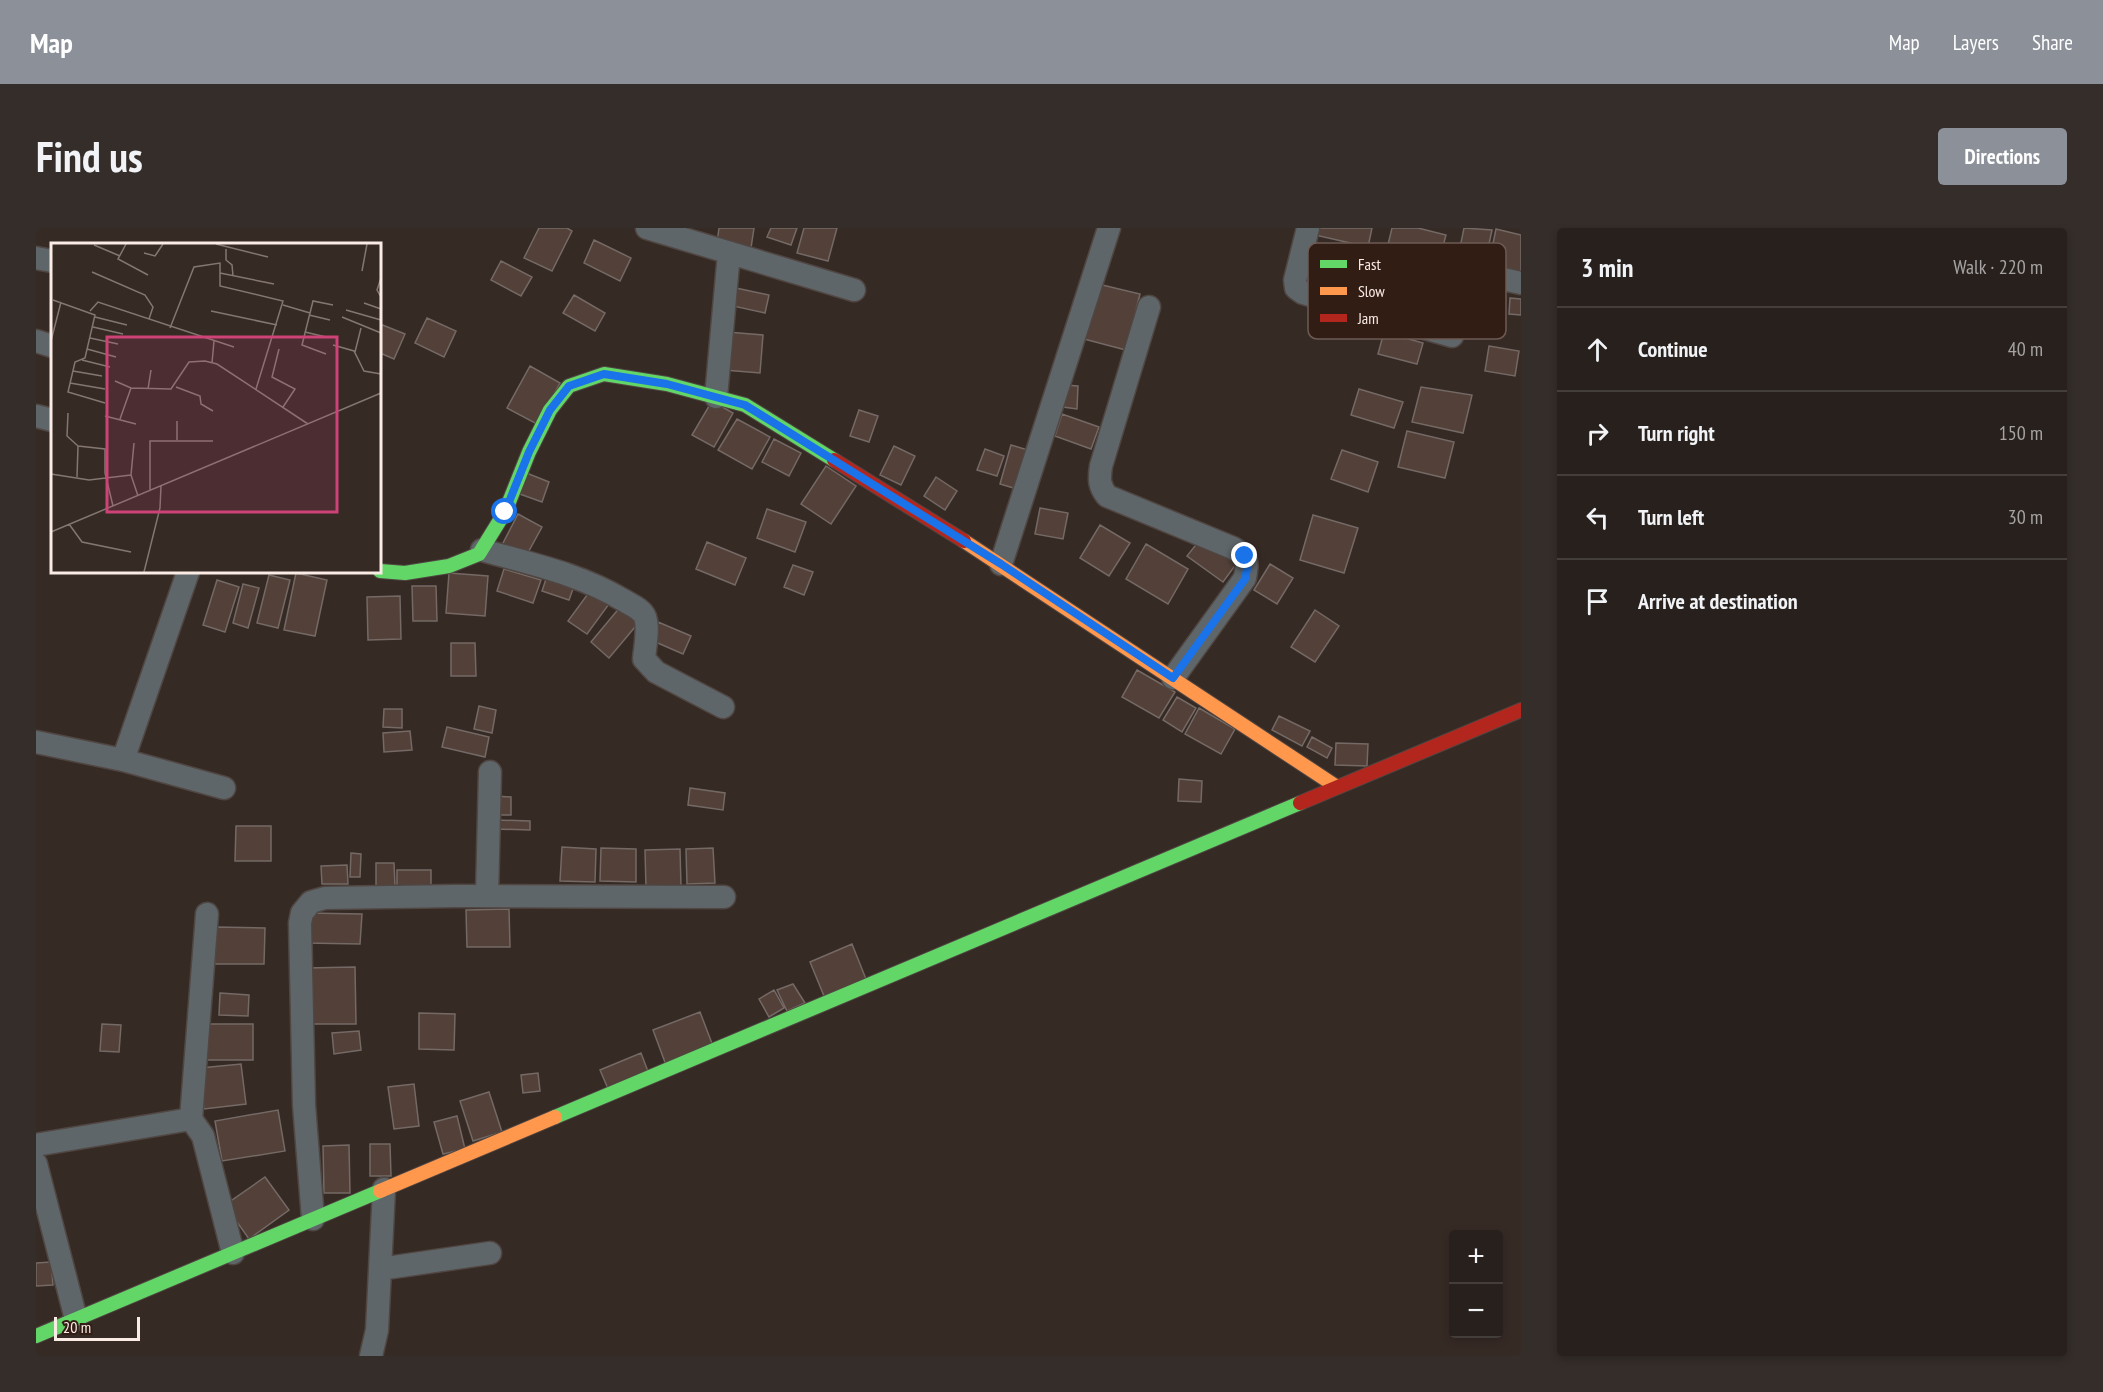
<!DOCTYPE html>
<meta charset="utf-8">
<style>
:root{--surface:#28201c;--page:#342d29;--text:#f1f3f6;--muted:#a5a3a3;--line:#443e3b;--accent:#8c9099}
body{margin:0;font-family:"PT Sans Narrow",sans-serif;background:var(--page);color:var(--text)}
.controls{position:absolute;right:18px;bottom:18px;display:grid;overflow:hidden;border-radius:6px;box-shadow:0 3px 9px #0003}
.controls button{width:54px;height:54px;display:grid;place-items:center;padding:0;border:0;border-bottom:2px solid var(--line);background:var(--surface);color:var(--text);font:30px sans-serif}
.scale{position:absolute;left:18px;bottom:15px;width:86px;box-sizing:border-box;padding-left:6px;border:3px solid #faebe5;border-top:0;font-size:16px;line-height:21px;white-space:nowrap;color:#faebe5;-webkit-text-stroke:4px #321d15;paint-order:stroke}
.stop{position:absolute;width:18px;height:18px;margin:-14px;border:4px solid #1a73e8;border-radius:50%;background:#fff}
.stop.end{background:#1a73e8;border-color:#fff;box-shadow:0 2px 6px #0008}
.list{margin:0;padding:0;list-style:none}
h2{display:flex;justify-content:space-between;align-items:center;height:78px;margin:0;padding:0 24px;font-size:26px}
h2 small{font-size:20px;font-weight:400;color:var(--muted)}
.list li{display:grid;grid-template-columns:39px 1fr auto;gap:18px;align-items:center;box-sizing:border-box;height:84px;padding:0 24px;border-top:2px solid var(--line)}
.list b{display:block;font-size:22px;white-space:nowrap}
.list em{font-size:20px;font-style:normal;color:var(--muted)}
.icon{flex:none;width:33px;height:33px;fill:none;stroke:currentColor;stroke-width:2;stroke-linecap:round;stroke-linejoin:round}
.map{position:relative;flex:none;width:1485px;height:1128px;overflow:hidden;border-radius:6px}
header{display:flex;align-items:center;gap:36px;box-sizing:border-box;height:84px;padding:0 30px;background:var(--accent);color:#fff}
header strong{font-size:28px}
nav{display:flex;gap:33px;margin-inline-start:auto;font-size:21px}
.intro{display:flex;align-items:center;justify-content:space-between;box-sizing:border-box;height:144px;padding:0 36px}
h1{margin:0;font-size:42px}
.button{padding:15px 27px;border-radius:6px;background:var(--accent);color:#fff;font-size:21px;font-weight:700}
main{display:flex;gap:36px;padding:0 36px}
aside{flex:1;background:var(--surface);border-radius:6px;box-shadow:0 3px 9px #0003}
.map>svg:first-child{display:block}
.building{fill:#524039;stroke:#746965;stroke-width:1.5}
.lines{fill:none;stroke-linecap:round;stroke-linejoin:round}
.street-casing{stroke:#504642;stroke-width:25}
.fast-casing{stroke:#504642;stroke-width:16}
.slow-casing{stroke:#504642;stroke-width:16}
.jam-casing{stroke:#504642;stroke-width:16}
.street{stroke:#5f666a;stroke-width:22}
.fast{stroke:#63d668;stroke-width:14}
.slow{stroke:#ff974d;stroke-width:14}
.jam{stroke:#b3261e;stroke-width:14}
.route{stroke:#1a73e8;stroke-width:8}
.inset-road{fill:none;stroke:#847772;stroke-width:1.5}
.view{fill:#cd4277;fill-opacity:0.15;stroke:#cd4277;stroke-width:3}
.inset-edge{fill:none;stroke:#faebe5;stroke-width:3}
.key{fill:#321d15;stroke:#6e5b53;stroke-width:1.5}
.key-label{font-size:16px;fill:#faebe5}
</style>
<header>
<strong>Map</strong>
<nav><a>Map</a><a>Layers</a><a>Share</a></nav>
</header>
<div class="intro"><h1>Find us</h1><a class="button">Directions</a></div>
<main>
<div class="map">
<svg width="1485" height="1128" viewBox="0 0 1485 1128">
<rect width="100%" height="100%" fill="#362a25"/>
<path class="building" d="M503,0H531L536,3L516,43L488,30Z
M683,0H718L715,20L681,15Z
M735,0H761L755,17L731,9Z
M768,0H801L792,33L761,25Z
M1280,0H1336L1332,19L1279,7Z
M1356,0H1382L1410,7L1402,37L1350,25Z
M1428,0L1456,2L1447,44L1420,39Z
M1460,1L1485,7V47L1452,40Z
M558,12L595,30L584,53L548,35Z
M1275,15L1329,30L1318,68L1264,53Z
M465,33L496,49L485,68L455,52Z
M1058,55L1104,66L1090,122L1044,110Z
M700,60L733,67L729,85L697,78Z
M538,67L569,85L559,103L527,85Z
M1474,70L1485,71V87L1473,86Z
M391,90L420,103L408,129L379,115Z
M344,96L369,106L358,131L344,125Z
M691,104L727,107L724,145L688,142Z
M1348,104L1387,115L1381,136L1342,126Z
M1453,118L1483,123L1479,148L1449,143Z
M494,138L524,155L501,196L471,180Z
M1029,157L1042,158L1041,181L1027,179Z
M1385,159L1436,167L1427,205L1376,194Z
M1323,161L1367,174L1358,200L1315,187Z
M676,173L697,185L678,219L656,207Z
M823,182L842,188L833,214L814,208Z
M1026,186L1063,199L1055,221L1019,208Z
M701,191L734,209L716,241L682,222Z
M1371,203L1418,214L1409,250L1362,239Z
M738,211L765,225L753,248L726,234Z
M975,217L992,222L981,261L964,256Z
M858,218L879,228L865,257L844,247Z
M949,221L968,228L961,248L941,242Z
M1306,222L1342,234L1332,264L1295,251Z
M790,238L820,258L795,296L765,276Z
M488,244L513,254L506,274L481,265Z
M900,249L921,263L909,282L888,268Z
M1004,280L1032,285L1027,311L999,306Z
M731,281L770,294L759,324L721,310Z
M482,286L506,299L489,330L466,317Z
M1277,287L1322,300L1308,345L1264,332Z
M1064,297L1094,315L1073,348L1044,330Z
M1166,309L1201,335L1187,354L1151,328Z
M671,314L710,330L699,357L660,341Z
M1110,316L1152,341L1132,376L1090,351Z
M1234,336L1257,350L1241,376L1218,362Z
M757,337L777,344L768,367L748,359Z
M468,341L505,352L497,375L461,363Z
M260,345L291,352L279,408L248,402Z
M413,345L452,348L449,388L410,385Z
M233,347L254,352L242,400L221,395Z
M511,348L538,358L533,372L506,363Z
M181,352L203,359L189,404L167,397Z
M207,356L223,360L212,400L197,395Z
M376,358H400L401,393H377Z
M554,363L573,376L551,406L532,393Z
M364,368L365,411L332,412L331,369Z
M585,378L604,393L573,430L555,414Z
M1279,382L1303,398L1279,434L1255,419Z
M622,394L655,408L647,426L615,412Z
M415,415H439L440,448H415Z
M1101,442L1139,464L1123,490L1086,469Z
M1141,469L1160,480L1146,504L1127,492Z
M443,478L460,482L456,505L438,501Z
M1163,480L1199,501L1185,526L1149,506Z
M348,481H366V500L347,499Z
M1243,488L1274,503L1266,518L1236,502Z
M411,499L453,509L449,529L406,519Z
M374,503L376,522L348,524L347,505Z
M1276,509L1296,520L1291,530L1271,519Z
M1300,515L1332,516L1331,538L1299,537Z
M1143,551L1166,553L1165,574L1142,573Z
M654,560L689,565L687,582L652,577Z
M459,568L475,569V587H458Z
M459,592L494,593V602L459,601Z
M200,598H235V633H199Z
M526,619L560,621L559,654L524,653Z
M565,620L600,621V654L564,653Z
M677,620L679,655L651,656L650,621Z
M644,621L645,659L610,660L609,622Z
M315,625L325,626L324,649H314Z
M340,635H358L359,658H340Z
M311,637L312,656H286L285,638Z
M361,642H395V659L361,658Z
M473,681L474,719H431L430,682Z
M271,685L326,686L324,716L270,715Z
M179,699L229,700L228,736H179Z
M816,716L830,751L788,768L774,734Z
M319,739L320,796H270V740Z
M757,756L769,775L751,783L741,762Z
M738,762L748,780L733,789L723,771Z
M184,765L213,767L212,788L183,787Z
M664,784L677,818L630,837L617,802Z
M383,785L419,786L418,822L383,821Z
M66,796L85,797L83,824L64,823Z
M169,796H217V832H169Z
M323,803L325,822L298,826L296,805Z
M605,825L613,846L573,863L564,842Z
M205,836L210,876L168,881L164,840Z
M502,845L504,863L487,865L485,847Z
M378,856L383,898L358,901L352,859Z
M453,864L466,904L437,913L424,873Z
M242,882L249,923L186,933L179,893Z
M421,888L429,921L407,926L398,894Z
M334,916H354L355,948H334Z
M313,917L314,965H288L287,918Z
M229,949L253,982L213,1011L189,977Z
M15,1034L17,1057L0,1058V1035Z"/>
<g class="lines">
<defs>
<path id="street" d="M611,0L818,62
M1272,0L1259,52L1260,60L1267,65L1416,108
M0,30L16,33
M1462,50L1485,55
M1113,79L1065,238C1063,251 1063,258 1071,268L1197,320C1212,330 1212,332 1209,350L1137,450
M0,113L16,118
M680,169L693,25
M0,188L16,192
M446,322C495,336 544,346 587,372C595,377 606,381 609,389C613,400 609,419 608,431L620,444L687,479
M965,336L1073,0
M0,514L87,532L188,560
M87,532L152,344
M451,668L454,544
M171,686L155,891L167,908L197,1025
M0,917L155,891
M0,936L40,1091
M277,991L268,877L264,695L266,685L275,674L289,670L421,668L688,669
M344,1041L454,1025
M335,1128L341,1102L348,961"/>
<path id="fast" d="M344,343L369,345L413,338L443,326L469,284L493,224L514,182L533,158L568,146L631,156L709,177L798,232
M519,889L1264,575
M0,1108L344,963"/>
<path id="slow" d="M928,313L1301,559
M344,963L519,889"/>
<path id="jam" d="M798,232L928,313
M1264,575L1485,482"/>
</defs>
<use href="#street" class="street-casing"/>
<use href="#fast" class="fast-casing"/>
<use href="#slow" class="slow-casing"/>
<use href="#jam" class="jam-casing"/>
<use href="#street" class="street"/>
<use href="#fast" class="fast"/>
<use href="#slow" class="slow"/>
<use href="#jam" class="jam"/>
</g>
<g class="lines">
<path class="route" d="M469,284L493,224L514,182L533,158L568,146L631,156L709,177L965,336L1137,450L1209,351L1212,336L1209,328"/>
</g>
<g transform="translate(15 15)">
<rect width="330" height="330" fill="#362a25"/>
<path class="inset-road" d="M75,1L67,16L97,32M165,1L217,14M43,2L69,13M175,6V17L181,22L182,33M93,10L104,13L112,1M311,28L316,1M41,29L94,52L102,64L98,76M169,30L223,41M330,35L326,47L330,54M2,57L44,72L34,115L24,119L17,149L54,160M313,60L330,66M232,62L259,70M295,67L330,77M39,68L47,59L183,104M160,68L226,82M258,72L279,77M44,74L76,82M291,74L330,90M42,84L72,91M119,85L143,24L169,20V43L232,58L205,146M254,89L275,94M39,95L67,101M0,98L10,59M282,102L303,108L313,128L330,131M36,106L65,114M228,106L221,134L244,146L232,164M304,109L310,85M275,111L251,102L262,58L282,62M31,117L59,124M161,120L163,98M22,128L51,133M64,138L80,145L120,146L138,119L154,118L166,121L257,181M19,140L54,146M125,144L149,153L150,161L162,168M97,146L100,127M17,170L16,193L27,203L26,234M54,173L85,181M69,176L80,145M126,197V178M83,200L80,232L87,253M27,203L54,206V230L62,263M0,231L38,237L80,232M99,247V198H162M18,281L31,299L80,309M0,289L330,150M93,329L109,265L110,243"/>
<path class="view" d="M56,94H286V269H56Z"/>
<rect width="330" height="330" class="inset-edge"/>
</g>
<rect x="1272" y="15" width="198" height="96" rx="9" class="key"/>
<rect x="1284" y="32" width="27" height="8" fill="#63d668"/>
<rect x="1284" y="59" width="27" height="8" fill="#ff974d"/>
<rect x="1284" y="86" width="27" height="8" fill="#b3261e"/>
<g class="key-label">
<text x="1322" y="42">Fast</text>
<text x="1322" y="69">Slow</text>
<text x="1322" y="96">Jam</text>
</g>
</svg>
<div class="controls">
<button>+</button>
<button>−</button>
</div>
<div class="scale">20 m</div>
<div class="stop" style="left:469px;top:284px"></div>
<div class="stop end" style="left:1209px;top:328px"></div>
</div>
<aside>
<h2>3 min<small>Walk · 220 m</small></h2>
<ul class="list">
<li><svg class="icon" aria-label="ahead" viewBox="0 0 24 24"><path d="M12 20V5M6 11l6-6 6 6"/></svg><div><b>Continue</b></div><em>40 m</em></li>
<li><svg class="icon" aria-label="right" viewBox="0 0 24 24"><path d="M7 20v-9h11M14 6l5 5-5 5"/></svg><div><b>Turn right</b></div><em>150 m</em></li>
<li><svg class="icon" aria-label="left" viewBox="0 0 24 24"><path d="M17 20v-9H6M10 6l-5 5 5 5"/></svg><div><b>Turn left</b></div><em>30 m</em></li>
<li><svg class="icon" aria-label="arrive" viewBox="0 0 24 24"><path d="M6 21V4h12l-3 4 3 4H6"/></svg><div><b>Arrive at destination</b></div></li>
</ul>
</aside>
</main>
